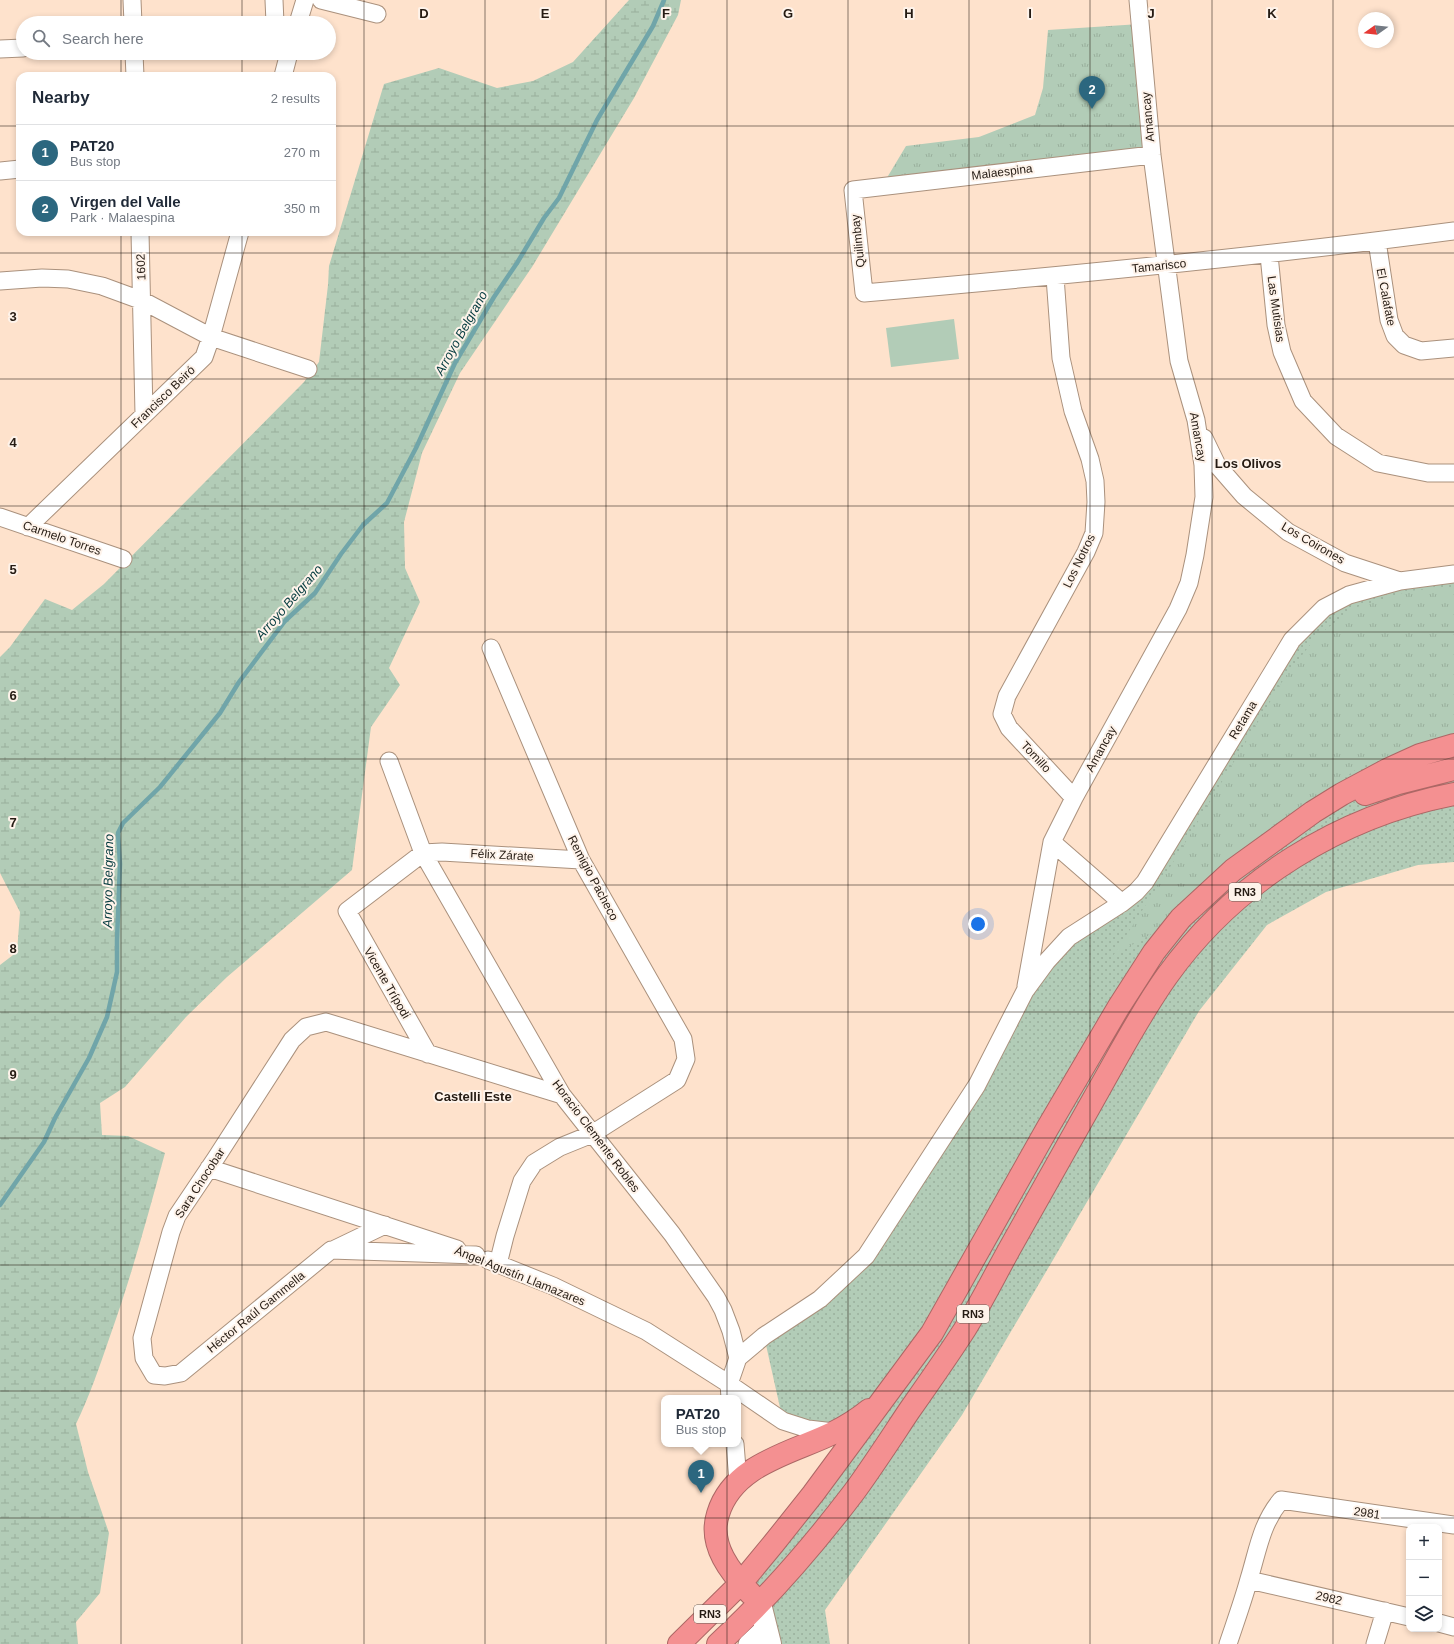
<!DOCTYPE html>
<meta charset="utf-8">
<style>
:root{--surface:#fff;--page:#f2f2f3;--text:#1f2937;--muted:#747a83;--line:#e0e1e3;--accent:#2c677f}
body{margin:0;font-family:Arial,sans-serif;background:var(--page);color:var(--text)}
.controls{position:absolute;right:12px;bottom:12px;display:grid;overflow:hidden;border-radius:8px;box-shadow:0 2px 6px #0003}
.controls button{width:36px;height:36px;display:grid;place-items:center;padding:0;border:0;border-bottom:1px solid var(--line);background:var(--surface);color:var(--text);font:20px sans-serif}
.compass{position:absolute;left:1358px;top:12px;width:36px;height:36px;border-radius:50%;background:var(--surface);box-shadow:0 2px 6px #0003;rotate:255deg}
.you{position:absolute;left:978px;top:924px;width:14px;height:14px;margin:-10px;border:3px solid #fff;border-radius:50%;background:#1a73e8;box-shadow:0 0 0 6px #1a73e833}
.badge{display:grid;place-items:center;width:26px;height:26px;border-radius:50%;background:var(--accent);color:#fff;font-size:13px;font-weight:700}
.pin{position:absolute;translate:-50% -33px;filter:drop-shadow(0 1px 2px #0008)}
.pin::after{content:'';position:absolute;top:21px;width:14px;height:12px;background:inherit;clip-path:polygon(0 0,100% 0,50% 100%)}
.popup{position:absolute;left:661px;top:1395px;width:80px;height:52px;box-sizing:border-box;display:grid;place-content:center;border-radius:8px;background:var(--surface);filter:drop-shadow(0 1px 3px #0005);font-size:13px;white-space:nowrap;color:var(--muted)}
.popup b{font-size:15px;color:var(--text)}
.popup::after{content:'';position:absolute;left:50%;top:100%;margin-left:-8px;border:8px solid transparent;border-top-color:var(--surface)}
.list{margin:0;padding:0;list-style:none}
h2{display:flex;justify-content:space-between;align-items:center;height:52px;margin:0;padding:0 16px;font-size:17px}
h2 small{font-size:13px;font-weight:400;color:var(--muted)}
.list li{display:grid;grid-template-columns:26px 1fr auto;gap:12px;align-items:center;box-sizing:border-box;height:56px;padding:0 16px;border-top:1px solid var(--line)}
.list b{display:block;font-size:15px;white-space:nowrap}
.list p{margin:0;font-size:13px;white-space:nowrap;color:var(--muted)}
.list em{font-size:13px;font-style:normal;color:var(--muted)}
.icon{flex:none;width:22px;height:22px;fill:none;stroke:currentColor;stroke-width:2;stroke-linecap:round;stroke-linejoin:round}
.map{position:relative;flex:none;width:1454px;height:1644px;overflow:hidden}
.search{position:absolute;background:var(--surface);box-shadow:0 2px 6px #0003;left:16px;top:16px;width:320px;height:44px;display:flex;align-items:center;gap:10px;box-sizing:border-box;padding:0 14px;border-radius:22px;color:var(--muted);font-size:15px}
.panel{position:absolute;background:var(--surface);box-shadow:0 2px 6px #0003;left:16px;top:72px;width:320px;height:164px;border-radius:12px}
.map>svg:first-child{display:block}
.grass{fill:url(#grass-dots)}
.wetland{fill:url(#wetland-marsh)}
.park{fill:url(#park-tufts)}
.pitch{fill:#b2ccb7}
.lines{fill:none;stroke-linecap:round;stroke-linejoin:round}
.stream{stroke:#70a5a9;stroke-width:4.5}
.street-casing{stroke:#aa917d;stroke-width:19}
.secondary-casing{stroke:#aa917d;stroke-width:24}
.highway-casing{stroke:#ac6765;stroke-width:24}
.street{stroke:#fff;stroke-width:17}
.secondary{stroke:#fff;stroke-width:22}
.highway{stroke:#f49091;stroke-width:22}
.grid{fill:none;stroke:#251b13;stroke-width:1;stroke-opacity:0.55}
.labels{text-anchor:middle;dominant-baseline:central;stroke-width:4;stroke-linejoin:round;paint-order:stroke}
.shield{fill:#fef3ea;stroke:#665c54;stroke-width:1}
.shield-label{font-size:11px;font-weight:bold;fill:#251b13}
.street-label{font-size:12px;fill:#251b13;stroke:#fef3ea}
.water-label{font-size:13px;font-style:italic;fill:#063c40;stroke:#fef3ea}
.neighbourhood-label{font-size:13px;font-weight:bold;fill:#251b13;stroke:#fef3ea}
.grid-label{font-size:13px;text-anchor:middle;font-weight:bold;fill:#251b13;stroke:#fef3ea;stroke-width:4;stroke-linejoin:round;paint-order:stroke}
</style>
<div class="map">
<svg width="1454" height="1644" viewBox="0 0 1454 1644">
<defs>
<pattern id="grass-dots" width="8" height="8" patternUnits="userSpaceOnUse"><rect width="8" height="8" fill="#b2ccb7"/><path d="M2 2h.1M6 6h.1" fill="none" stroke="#99af9c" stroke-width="1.8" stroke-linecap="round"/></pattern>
<pattern id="wetland-marsh" width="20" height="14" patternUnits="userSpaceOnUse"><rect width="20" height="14" fill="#b2ccb7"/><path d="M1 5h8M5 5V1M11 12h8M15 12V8" fill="none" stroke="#99af9c"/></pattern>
<pattern id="park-tufts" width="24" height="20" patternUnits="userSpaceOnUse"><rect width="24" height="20" fill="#b2ccb7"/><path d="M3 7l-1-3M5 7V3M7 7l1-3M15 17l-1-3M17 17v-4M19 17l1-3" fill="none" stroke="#99af9c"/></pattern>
</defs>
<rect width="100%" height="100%" fill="#fee2cc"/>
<path class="grass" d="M1454,574V862L1418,865L1326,892L1267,925L1199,1011L962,1415L825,1610L830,1644H770L741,1583L884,1399L834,1432L783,1421L764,1336L845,1276L1047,961L1122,902L1274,671L1324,608Z"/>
<path class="wetland" d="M629,0H681L678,15L634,98L532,267L460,373L422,453L404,522L405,568L420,602L389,668L400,685L371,727L352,870L227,977L186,1017L125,1087L100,1103L102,1135L128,1136L165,1153C148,1215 131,1278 109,1339C99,1368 90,1395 76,1424L88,1472L109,1533L100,1593L76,1622L78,1644H0V965L17,952L20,912L0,873V657L10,647L45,599L72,610L104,584L304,382L319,362L328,285L329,266L384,84L439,68L497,88L533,81L573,62Z"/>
<path class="park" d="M1140,24L1152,155L882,186L906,146L979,137L1035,115L1043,88L1048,30Z
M1449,587L1454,588V733L1358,768L1222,866L1153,933L1113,956L1179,853L1285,677L1317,636L1354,608L1409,591Z"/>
<path class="pitch" d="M954,319L959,359L891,367L886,328Z"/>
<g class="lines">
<path class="stream" d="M0,1205L44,1142L55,1118L89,1058L107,1017L117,972V940L120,864L118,833L123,823L160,787L220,713L239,682L285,621L315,593L341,554L363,525L387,503L416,448L455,363L494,297L517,263L544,218L559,198L597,120L653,26L664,0"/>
<defs>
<path id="street" d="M132,0L133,23
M274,0L275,23
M321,0L377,14
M298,23L305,0
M0,49L23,48
M134,53L135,76
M283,76L289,53
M1152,155L853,190L864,293C1061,276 1258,257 1454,231
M0,171L20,169
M140,232L144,414
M1377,241L1389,320L1395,336L1404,345L1421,351L1454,348
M1269,255L1276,325L1282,352L1303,401L1336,436L1378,463L1428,473H1454
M1055,277L1061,358L1073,411L1090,459L1095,481L1096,502L1094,533L1086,552L1007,696L1002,714L1009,728L1074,798
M0,281L42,278L68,279L102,286L143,301L211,337L308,369
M1204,438L1217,465L1244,496L1288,532L1345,563L1400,581L1454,574
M0,517L123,559
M28,527L204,357L211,337L240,232
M491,648L581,860L683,1039L686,1059L677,1080L592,1134L560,1147L534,1163L522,1181L505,1236L498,1264
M389,761L423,853L562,1095L672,1234L716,1297L723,1310L731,1331L738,1358L729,1384L730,1398
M1052,842L1122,903
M423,853L347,911L428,1054
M423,853L442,852L581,860
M1026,986L1052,842L1074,798L1178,609L1189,583L1195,555L1204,497L1203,465L1196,420L1179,361L1152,155L1138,0
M209,1168L457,1249
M335,1249L385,1225
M476,1255L331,1250L181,1373L165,1376L154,1375L144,1358L142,1338L171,1232L177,1216L216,1158L292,1040L306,1027L326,1022L562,1095
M488,1260L553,1286L646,1331L729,1384L783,1421L808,1429L834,1432
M738,1358L764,1336L820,1299L866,1256L977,1085L1025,991L1047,961L1069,937L1122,903L1136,892L1145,882L1292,640L1324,608L1349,595L1400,581
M735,1444L738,1481
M1249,1580L1409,1617
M1439,1623L1454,1627
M747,1644L766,1626
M1228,1644C1235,1623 1243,1601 1249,1579C1258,1550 1261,1524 1281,1500L1454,1525
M1375,1644L1385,1611"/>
<path id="secondary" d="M760,1604L770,1644"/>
<path id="highway" d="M1365,794L1398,783L1454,769
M751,1594C731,1573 708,1545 718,1514C733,1464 792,1453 833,1433C845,1427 858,1419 869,1410
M679,1644L741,1583L774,1543L813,1494L932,1333L1047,1129L1118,1008L1154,952L1181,918L1233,870L1313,812L1342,794L1387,770L1420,755L1454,745
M718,1644C768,1598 813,1546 854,1492C873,1466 891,1438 909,1411C928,1384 947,1357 965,1329C981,1303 995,1275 1010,1248C1040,1194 1071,1140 1101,1086C1122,1049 1142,1011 1167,976C1235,881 1340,816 1454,794"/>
</defs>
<use href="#street" class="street-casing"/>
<use href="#secondary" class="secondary-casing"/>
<use href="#highway" class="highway-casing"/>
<use href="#street" class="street"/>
<use href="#secondary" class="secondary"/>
<use href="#highway" class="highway"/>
</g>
<path class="grid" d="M121,0V23M242,0V23M364,0V1644M485,0V1644M606,0V1644M727,0V1644M848,0V1644M969,0V1644M1090,0V1644M1212,0V1644M1333,0V1644M121,53V76M242,53V76M0,126H20M332,126H1454M121,232V1644M242,232V1644M0,253H1454M0,379H1454M0,506H1454M0,632H1454M0,759H1454M0,885H1454M0,1012H1454M0,1138H1454M0,1265H1454M0,1391H1454M0,1518H1454"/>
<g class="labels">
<g class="shield">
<rect x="1229" y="883" width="32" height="18" rx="3"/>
<rect x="957" y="1305" width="32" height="18" rx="3"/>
<rect x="694" y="1605" width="32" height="18" rx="3"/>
</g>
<g class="shield-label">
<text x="1245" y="892">RN3</text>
<text x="973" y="1314">RN3</text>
<text x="710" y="1614">RN3</text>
</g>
<g class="street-label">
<text transform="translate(1148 117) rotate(-95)">Amancay</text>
<text transform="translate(1002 172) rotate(-7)">Malaespina</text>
<text transform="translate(858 241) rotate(-96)">Quilimbay</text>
<text transform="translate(1159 266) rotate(-6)">Tamarisco</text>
<text transform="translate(141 267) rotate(-92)">1602</text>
<text transform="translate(1386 297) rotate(79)">El Calafate</text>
<text transform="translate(1276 309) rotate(82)">Las Mutisias</text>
<text transform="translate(163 397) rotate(-44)">Francisco Beiró</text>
<text transform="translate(1198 437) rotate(80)">Amancay</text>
<text transform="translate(62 538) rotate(19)">Carmelo Torres</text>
<text transform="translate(1313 543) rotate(30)">Los Coirones</text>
<text transform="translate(1079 561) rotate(-64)">Los Notros</text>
<text transform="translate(1243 720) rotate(-59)">Retama</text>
<text transform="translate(1101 749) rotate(-61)">Amancay</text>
<text transform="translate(1036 757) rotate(47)">Tomillo</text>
<text transform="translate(502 855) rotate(3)">Félix Zárate</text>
<text transform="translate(593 878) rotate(62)">Remigio Pacheco</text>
<text transform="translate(387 983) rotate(60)">Vicente Trípodi</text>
<text transform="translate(596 1136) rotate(53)">Horacio Clemente Robles</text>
<text transform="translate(200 1183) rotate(-57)">Sara Chocobar</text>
<text transform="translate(520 1276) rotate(22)">Ángel Agustín Llamazares</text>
<text transform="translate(256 1312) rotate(-39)">Héctor Raúl Gammella</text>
<text transform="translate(1367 1513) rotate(8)">2981</text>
<text transform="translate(1329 1598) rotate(13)">2982</text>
</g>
<g class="water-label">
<text transform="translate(461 333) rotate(-61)">Arroyo Belgrano</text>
<text transform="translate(289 602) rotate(-49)">Arroyo Belgrano</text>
<text transform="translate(108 881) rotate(-89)">Arroyo Belgrano</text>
</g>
<g class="neighbourhood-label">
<text x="1248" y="463">Los Olivos</text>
<text x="473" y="1096">Castelli Este</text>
</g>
</g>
<g class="grid-label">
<text x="424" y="18">D</text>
<text x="545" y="18">E</text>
<text x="666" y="18">F</text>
<text x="788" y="18">G</text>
<text x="909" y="18">H</text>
<text x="1030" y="18">I</text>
<text x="1151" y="18">J</text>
<text x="1272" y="18">K</text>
<text x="13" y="321">3</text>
<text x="13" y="447">4</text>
<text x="13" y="574">5</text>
<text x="13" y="700">6</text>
<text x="13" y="827">7</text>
<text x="13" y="953">8</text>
<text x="13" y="1079">9</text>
</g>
</svg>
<div class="controls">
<button>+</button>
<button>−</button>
<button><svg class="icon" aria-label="layers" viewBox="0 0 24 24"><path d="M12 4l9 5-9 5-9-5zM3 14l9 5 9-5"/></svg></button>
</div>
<svg class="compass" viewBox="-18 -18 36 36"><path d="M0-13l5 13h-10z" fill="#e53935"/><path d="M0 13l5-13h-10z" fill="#747a83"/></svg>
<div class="you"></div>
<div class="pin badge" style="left:701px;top:1493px">1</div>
<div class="popup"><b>PAT20</b>Bus stop</div>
<div class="pin badge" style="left:1092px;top:109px">2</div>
<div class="search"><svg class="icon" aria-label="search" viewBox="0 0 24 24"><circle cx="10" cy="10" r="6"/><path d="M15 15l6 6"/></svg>Search here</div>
<section class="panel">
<h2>Nearby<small>2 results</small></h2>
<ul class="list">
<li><span class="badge">1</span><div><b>PAT20</b><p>Bus stop</p></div><em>270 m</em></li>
<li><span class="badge">2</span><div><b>Virgen del Valle</b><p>Park · Malaespina</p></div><em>350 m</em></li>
</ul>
</section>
</div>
